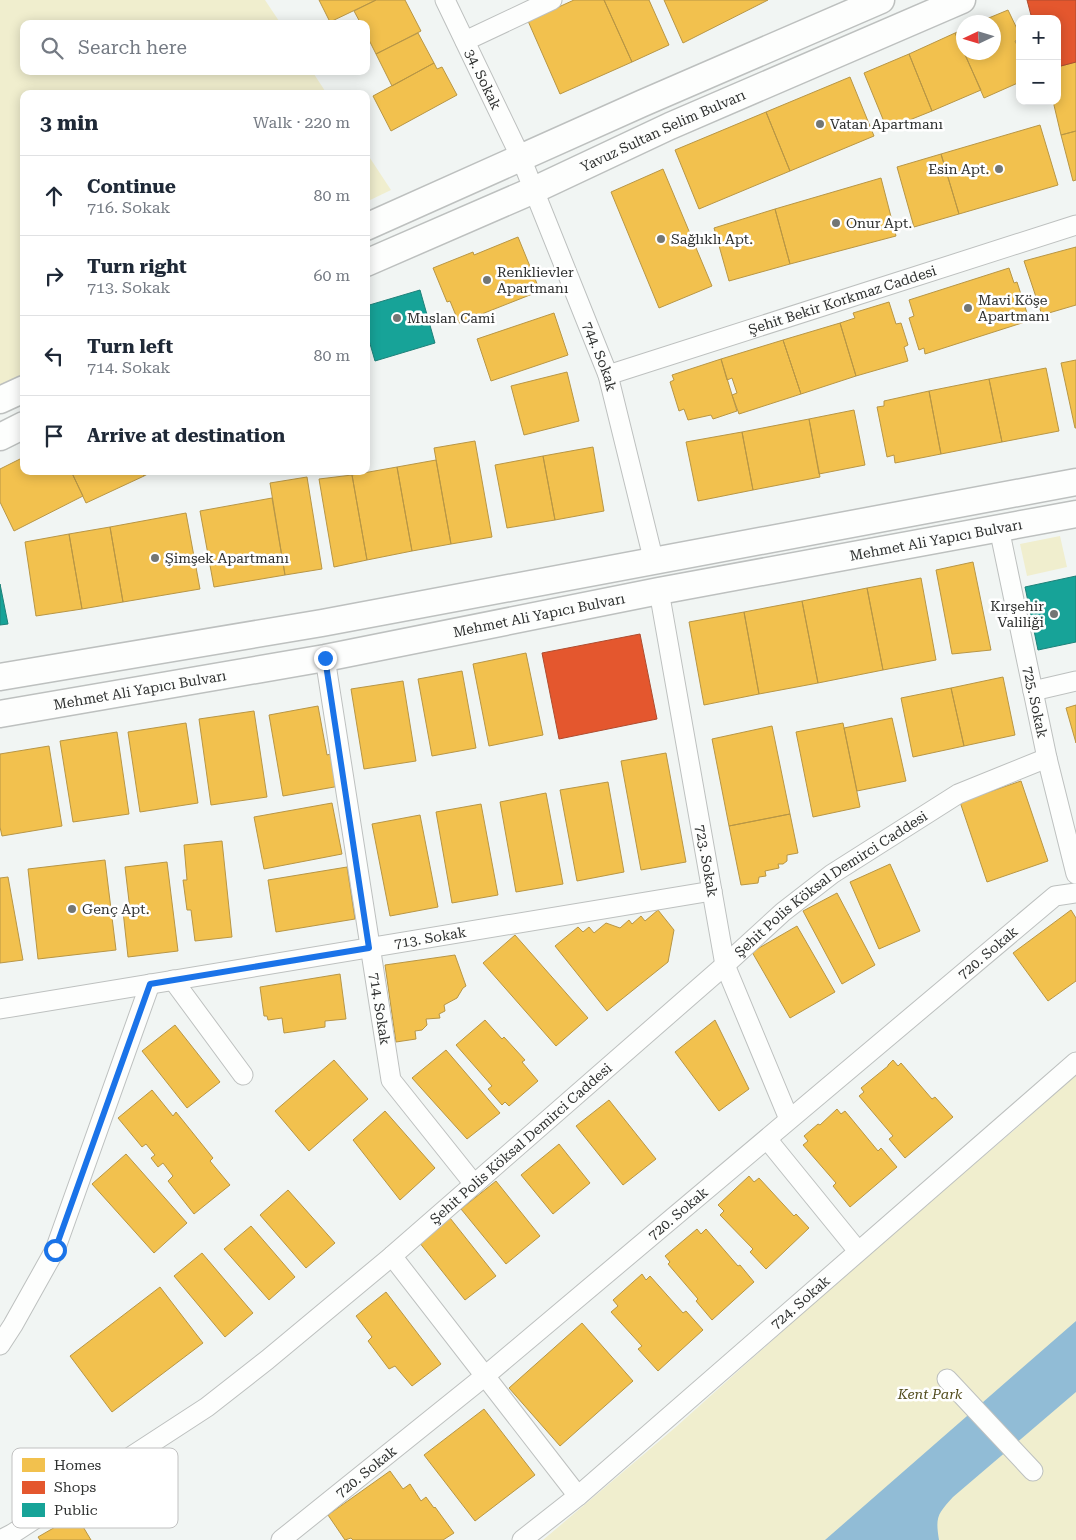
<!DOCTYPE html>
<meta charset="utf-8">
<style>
:root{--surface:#fff;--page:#f6f6f7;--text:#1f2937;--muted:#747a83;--line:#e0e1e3}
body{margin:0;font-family:"Roboto Serif",serif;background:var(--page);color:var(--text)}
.controls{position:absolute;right:15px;top:15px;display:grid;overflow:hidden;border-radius:10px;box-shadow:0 2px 12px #0003}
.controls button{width:45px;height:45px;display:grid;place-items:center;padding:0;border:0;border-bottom:1px solid var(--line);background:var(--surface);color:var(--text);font:25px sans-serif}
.compass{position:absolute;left:956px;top:15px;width:45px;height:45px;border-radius:50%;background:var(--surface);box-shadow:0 2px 12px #0003;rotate:266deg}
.stop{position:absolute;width:15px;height:15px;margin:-11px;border:4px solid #1a73e8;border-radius:50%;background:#fff}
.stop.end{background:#1a73e8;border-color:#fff;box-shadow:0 1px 5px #0008}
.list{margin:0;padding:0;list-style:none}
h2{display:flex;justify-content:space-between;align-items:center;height:65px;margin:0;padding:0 20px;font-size:21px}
h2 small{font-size:16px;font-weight:400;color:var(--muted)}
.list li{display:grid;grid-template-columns:32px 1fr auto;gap:15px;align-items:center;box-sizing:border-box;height:80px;padding:0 20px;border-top:1px solid var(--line)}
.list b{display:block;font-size:19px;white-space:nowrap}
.list p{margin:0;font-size:16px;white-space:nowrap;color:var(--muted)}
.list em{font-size:16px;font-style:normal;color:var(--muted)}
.icon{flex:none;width:28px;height:28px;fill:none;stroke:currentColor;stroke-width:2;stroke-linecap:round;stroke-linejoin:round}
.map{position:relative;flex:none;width:1076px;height:1540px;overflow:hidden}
.search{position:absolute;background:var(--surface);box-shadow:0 2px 12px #0003;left:20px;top:20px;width:350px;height:55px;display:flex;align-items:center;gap:12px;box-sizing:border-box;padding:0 18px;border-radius:10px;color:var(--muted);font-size:19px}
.panel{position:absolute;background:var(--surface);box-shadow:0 2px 12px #0003;left:20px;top:90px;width:350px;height:385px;border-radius:10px}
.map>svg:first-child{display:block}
.green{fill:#f0eece}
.water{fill:#91bcd6}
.homes{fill:#f2c14e;stroke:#b89645}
.shops{fill:#e4572e;stroke:#ae4c2f}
.public{fill:#17a398;stroke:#1e8179}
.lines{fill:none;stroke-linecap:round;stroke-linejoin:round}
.street-casing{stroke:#bdc0bf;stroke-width:21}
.secondary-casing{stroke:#bdc0bf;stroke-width:29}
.street{stroke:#fdfefd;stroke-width:19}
.secondary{stroke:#fdfefd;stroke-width:26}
.route{stroke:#1a73e8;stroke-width:6}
.poi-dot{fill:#737674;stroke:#fff;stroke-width:2}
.labels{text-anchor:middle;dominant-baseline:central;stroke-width:5;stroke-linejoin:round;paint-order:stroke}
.street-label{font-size:14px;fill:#2f3130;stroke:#fff}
.poi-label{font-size:14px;fill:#2f3130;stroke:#fff;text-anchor:start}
.park-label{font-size:14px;font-style:italic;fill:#524c1c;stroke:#fff}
.key{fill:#fff;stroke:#c1c1c1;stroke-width:1}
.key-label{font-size:14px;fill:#2f3130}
</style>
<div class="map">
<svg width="1076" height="1540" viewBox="0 0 1076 1540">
<rect width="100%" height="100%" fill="#f1f5f3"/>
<path class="green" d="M0,0H265L281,24H24V71H312L327,94H24V375L0,388Z
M366,152L391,190L366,202Z
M1060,536L1067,567L1027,576L1020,544Z
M1076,1073V1540H543L677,1426L864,1258L1020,1125Z"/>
<path class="water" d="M1076,1321V1392L953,1497C938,1514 935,1516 939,1540H825Z"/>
<path class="homes" d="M319,0H376L330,22Z
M376,0H405L421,31L376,54L366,34V24H361L354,11Z
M574,0H604L632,62L560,94L528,21Z
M604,0H649L669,45L632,62Z
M664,0H768L683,43Z
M1008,10L1020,35V39L1015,41L1020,51V82L984,98L964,52H994V22H979Z
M964,29V51L955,33Z
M418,33L434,63L392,86L376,54Z
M955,33L981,90L932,111L909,54Z
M909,54L932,111L887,129L864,73Z
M1076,62V131L1061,135L1053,101H1057V67Z
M434,63L437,69L442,67L457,95L391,131L373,96Z
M850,77L874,136L790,171L766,112Z
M766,112L790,171L699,209L675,150Z
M1040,125L1058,185L959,214L941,154Z
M1076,131V180L1073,181L1061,135Z
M941,154L959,214L914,227L897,167Z
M663,169L712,286L659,308L611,192Z
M881,178L896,236L790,264L775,209Z
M775,209L790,264L729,281L714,228Z
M518,237L540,291L459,323L450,301L447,302L433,268L473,252L474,255Z
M1076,247V305L1042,315L1024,261Z
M1009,268L1014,283L1017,282L1028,316L1024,317L1025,322L925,354L924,348L919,350L909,318L914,316L909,300Z
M889,302L896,324L901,323L908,345L904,347L908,361L856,376L840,323L855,318L853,313Z
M554,313L568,355L491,381L477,339Z
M840,323L856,376L801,394L783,340Z
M783,340L801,394L739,414L732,395L737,393L732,378L727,380L721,359Z
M721,359L737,411L713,419L711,415L688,420L684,409L679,411L670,382L674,380L672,375Z
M1076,360V428H1075L1061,363Z
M1046,368L1059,431L1002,442L989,379Z
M567,372L579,421L524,435L511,386Z
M989,379L1002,442L941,454L929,391Z
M929,391L941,454L895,463L894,455L887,457L877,407L884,406V401Z
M854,410L865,465L819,474L809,419Z
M809,419L820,477L753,490L742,432Z
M742,432L753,490L698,501L686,442Z
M475,441L492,537L451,544L434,448Z
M593,447L604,511L555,520L543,456Z
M543,456L555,520L507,528L495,465Z
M24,457V471H71L83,496L14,531L0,502V469Z
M436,460L451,544L412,551L397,467Z
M397,467L412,551L367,560L352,475Z
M71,471H142L144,476L86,503Z
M142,471H153L144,476Z
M352,475L367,560L334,567L319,479Z
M307,477L322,569L285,575L270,483Z
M272,498L285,575L214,587L200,511Z
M186,513L200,589L123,602L110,527Z
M110,527L123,602L82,609L69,534Z
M69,534L82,609L36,616L25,542Z
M973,562L991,650L952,654L936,570Z
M921,578L936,660L883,670L867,588Z
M867,588L883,670L818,683L802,601Z
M802,601L818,683L759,694L744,612Z
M744,612L759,694L704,705L689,622Z
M526,653L543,735L489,746L473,664Z
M462,671L476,748L432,756L418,679Z
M1003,677L1015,735L964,746L951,688Z
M403,681L416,761L364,769L351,689Z
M951,688L964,746L913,757L901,698Z
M1076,705V743L1066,708Z
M318,706L327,755L334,753L340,786L283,796L269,715Z
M254,711L267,797L211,805L199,719Z
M892,718L906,781L857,791L844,728Z
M186,723L198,803L140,812L128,732Z
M843,723L860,807L813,817L796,732Z
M772,726L790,814L729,826L712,739Z
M117,732L129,814L73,822L60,741Z
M49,746L62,826L2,836L0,827V754Z
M666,753L686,862L641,870L621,761Z
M1021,781L1048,861L987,882L960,802Z
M608,782L624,872L577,881L560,790Z
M546,793L563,884L516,892L500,802Z
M332,803L342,854L264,869L254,817Z
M481,804L498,895L452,903L436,812Z
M790,814L798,853L787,855V861L783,864H778L779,868L765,871L766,876L759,877L758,883L741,885L729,826Z
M420,815L438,907L390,916L372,824Z
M222,841L232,937L195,941L191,910H187L183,880H187L184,845Z
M105,860L116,950L38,959L28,869Z
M167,862L178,951L128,957L123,911L130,910L125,867Z
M890,864L920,931L879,949L850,882Z
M347,867L355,919L276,932L268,880Z
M8,877L23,960L0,963V878Z
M837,893L875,965L842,984L803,911Z
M658,910L674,930L668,962L607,1011L555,946L578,927L583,932L589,927L594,933L606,923L620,928L629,920L632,924L641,916L645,921Z
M1071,910L1076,918V981L1048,1001L1013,953Z
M797,926L835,992L790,1018L752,952Z
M515,935L588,1018L556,1046L483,963Z
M455,955L466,986L463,988L457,998L444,1005L445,1011L439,1014L440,1018L426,1019L427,1025L422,1030L415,1031L416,1039L396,1042L385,965Z
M340,974L346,1019L325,1021V1027L284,1033L282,1018L268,1020L267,1016H264L260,987Z
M485,1020L502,1039L504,1037L525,1060L522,1062L538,1081L509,1106L505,1102L502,1105L488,1089L492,1086L456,1045Z
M715,1020L749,1089L719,1111L675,1052Z
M175,1025L220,1082L187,1108L142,1051Z
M446,1050L500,1113L467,1139L412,1078Z
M334,1060L368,1099L309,1151L275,1111Z
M893,1060L898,1066L901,1063L932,1099L935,1097L953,1117L905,1158L889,1139L893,1136L859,1096L864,1092L861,1088L888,1066V1065Z
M152,1090L173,1116L176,1112L213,1158L210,1161L230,1185L194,1214L168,1181L173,1176L163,1163L158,1167L151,1158L155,1155L146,1144L142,1147L118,1118Z
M609,1100L656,1159L623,1185L576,1126Z
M837,1109L841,1114L845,1111L878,1151L881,1148L897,1167L850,1207L833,1186L836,1183L803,1145L808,1141L804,1136L818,1124L820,1125Z
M385,1111L435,1168L400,1200L353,1140Z
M559,1144L590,1183L553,1214L521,1175Z
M126,1154L187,1223L154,1253L92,1184Z
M749,1176L754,1182L759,1178L794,1216L796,1214L809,1228L766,1269L750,1252L753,1249L720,1215L724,1211L718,1205Z
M496,1181L540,1236L506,1264L461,1209Z
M288,1190L335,1243L306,1268L260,1215Z
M450,1218L496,1276L465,1300L419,1242Z
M251,1226L295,1277L269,1300L224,1249Z
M697,1229L701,1234L706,1229L738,1266L740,1265L754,1282L712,1320L696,1301L698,1299L668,1264L670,1262L665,1256Z
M202,1253L253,1313L225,1337L174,1276Z
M642,1274L646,1280L650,1276L683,1313L686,1311L703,1330L658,1371L638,1349L642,1346L611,1312L618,1306L613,1300Z
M160,1287L203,1343L112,1412L70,1356Z
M386,1292L441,1364L412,1386L395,1366L389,1369L368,1341L372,1337L356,1316Z
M582,1323L633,1381L560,1446L509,1388Z
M484,1409L535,1475L475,1521L424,1455Z
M390,1471L403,1489L410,1484L421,1501L426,1497L434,1508L435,1507L454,1533L443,1540H353L351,1538L345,1540L328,1515Z
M76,1515L91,1540H40L38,1537Z"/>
<path class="shops" d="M1027,0H1076V62L1057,67V19H1032Z
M640,634L657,719L559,739L542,653Z"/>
<path class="public" d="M420,290L435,343L375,361L366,330V306Z
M1076,576V642L1038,650L1025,587Z
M0,584L8,624L0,625Z"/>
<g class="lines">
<defs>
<g id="street">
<path id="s1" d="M445,0L521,158L608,375L654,562"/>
<path d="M465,41L552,0"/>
<path id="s2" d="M608,375L1076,225"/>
<path id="s3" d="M999,528L1047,758L1076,874"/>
<path id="s4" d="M659,591L725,965L789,1119"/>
<path id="s5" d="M325,658L391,1080L474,1184"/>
<path d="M1033,691L1076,681"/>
<path d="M173,980L243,1075"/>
<path id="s6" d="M0,1009L712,891"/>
<path d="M767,1139L858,1251"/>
<path d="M392,1256L578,1496"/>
<path d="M0,1345L13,1325L55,1250L150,984"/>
<path d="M947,1379L1033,1471"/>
<path id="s7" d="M0,1540L12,1534L207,1407L267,1360L392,1256L725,965L783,912L832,874L958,794L1047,758"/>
<path id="s8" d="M281,1540L485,1376L1055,896L1076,893"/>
<path id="s9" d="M522,1540L578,1496L1076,1062"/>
</g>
<g id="secondary">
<path d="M366,227L643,103L881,0"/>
<path id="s10" d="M366,263L534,190L670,126L962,0"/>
<path d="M0,400L24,389"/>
<path d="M0,437L24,425"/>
<path d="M0,677L322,623L1076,482"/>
<path id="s11" d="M0,714L325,658L659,591L1076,514"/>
</g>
</defs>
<use href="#street" class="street-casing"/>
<use href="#secondary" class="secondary-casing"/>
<use href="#street" class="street"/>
<use href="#secondary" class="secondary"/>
</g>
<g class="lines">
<path class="route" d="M55,1250L150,984L369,948L325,658"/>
</g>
<g class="poi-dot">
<circle cx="820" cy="124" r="5"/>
<circle cx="999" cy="169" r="5"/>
<circle cx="836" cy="223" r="5"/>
<circle cx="661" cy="239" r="5"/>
<circle cx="487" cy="280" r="5"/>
<circle cx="968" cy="308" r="5"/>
<circle cx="397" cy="318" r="5"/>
<circle cx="155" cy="558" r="5"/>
<circle cx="1054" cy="614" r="5"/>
<circle cx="72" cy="909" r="5"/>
</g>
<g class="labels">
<g class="street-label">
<text stroke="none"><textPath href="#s1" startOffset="88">34. Sokak</textPath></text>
<text stroke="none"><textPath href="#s10" startOffset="325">Yavuz Sultan Selim Bulvarı</textPath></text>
<text stroke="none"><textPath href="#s2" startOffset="246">Şehit Bekir Korkmaz Caddesi</textPath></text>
<text stroke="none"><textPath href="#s1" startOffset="389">744. Sokak</textPath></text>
<text stroke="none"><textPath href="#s11" startOffset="952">Mehmet Ali Yapıcı Bulvarı</textPath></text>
<text stroke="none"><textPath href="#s11" startOffset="548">Mehmet Ali Yapıcı Bulvarı</textPath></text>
<text stroke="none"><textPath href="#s11" startOffset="142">Mehmet Ali Yapıcı Bulvarı</textPath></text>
<text stroke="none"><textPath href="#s3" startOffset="178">725. Sokak</textPath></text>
<text stroke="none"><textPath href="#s4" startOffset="274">723. Sokak</textPath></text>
<text stroke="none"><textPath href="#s7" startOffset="1061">Şehit Polis Köksal Demirci Caddesi</textPath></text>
<text stroke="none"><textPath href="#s6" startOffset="436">713. Sokak</textPath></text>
<text stroke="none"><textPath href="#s8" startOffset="919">720. Sokak</textPath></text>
<text stroke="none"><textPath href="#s5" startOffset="355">714. Sokak</textPath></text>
<text stroke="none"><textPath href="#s7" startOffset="656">Şehit Polis Köksal Demirci Caddesi</textPath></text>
<text stroke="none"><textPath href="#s8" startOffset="514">720. Sokak</textPath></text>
<text stroke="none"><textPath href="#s9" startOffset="366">724. Sokak</textPath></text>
<text stroke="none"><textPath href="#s8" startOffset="109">720. Sokak</textPath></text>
</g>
<g class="poi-label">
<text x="830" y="124">Vatan Apartmanı</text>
<text x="989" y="169" text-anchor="end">Esin Apt.</text>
<text x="846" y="223">Onur Apt.</text>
<text x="671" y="239">Sağlıklı Apt.</text>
<text x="497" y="272">Renklievler<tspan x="497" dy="16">Apartmanı</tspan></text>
<text x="978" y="300">Mavi Köşe<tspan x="978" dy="16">Apartmanı</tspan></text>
<text x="407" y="318">Muslan Cami</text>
<text x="165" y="558">Şimşek Apartmanı</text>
<text x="1044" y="606" text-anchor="end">Kırşehir<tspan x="1044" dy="16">Valiliği</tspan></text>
<text x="82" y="909">Genç Apt.</text>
</g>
<g class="park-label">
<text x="930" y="1394">Kent Park</text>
</g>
</g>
<rect x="12" y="1448" width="166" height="80" rx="8" class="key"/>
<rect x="22" y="1458" width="23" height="14" fill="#f2c14e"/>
<rect x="22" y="1481" width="23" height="13" fill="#e4572e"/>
<rect x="22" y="1503" width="23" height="14" fill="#17a398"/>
<g class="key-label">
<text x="54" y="1470">Homes</text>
<text x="54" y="1492">Shops</text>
<text x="54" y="1515">Public</text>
</g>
</svg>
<div class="controls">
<button>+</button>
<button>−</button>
</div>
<svg class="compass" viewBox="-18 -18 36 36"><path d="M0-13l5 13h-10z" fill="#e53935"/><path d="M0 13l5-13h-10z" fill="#747a83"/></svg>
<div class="stop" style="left:55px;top:1250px"></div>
<div class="stop end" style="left:325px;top:658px"></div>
<div class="search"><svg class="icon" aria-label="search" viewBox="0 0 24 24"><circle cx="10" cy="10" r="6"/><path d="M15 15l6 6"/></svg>Search here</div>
<section class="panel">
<h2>3 min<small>Walk · 220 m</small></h2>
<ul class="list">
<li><svg class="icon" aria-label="ahead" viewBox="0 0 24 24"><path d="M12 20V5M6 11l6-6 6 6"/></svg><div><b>Continue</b><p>716. Sokak</p></div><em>80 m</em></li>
<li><svg class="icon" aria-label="right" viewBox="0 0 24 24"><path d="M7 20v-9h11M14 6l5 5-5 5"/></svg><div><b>Turn right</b><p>713. Sokak</p></div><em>60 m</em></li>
<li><svg class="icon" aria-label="left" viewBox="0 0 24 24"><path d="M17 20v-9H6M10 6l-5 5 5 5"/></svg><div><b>Turn left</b><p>714. Sokak</p></div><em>80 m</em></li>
<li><svg class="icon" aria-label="arrive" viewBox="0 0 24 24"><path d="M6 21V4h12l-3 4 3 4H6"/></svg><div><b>Arrive at destination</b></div></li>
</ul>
</section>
</div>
